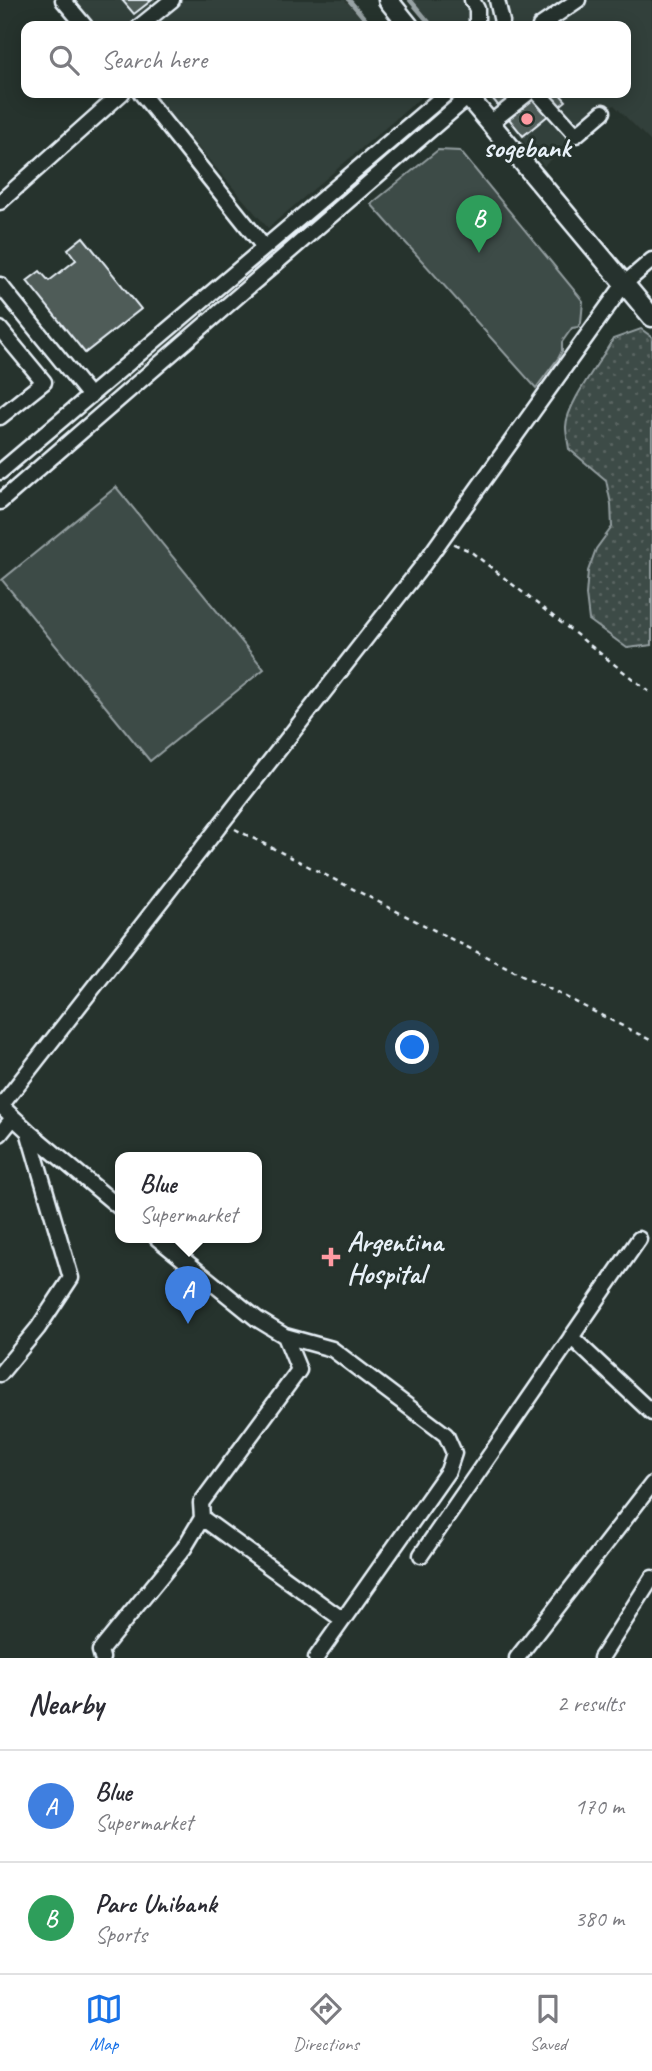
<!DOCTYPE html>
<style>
:root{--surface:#fff;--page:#f2f2f3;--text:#2b2b33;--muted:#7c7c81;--line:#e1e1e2;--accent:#1a73e8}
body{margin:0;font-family:Caveat,sans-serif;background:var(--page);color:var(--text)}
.you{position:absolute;left:413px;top:1048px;width:24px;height:24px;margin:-18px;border:5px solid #fff;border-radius:50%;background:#1a73e8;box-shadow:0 0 0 10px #1a73e833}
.badge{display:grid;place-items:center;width:46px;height:46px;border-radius:50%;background:var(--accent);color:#fff;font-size:23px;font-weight:700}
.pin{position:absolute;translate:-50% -58px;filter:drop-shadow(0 2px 4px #0008)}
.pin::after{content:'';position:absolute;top:37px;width:24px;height:21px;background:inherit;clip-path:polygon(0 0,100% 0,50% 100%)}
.popup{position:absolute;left:115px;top:1152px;width:147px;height:91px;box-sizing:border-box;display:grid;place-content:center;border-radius:14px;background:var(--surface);filter:drop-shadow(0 2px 5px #0005);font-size:23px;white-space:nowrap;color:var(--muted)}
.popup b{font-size:26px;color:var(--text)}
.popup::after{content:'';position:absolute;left:50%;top:100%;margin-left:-14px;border:14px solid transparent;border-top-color:var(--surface)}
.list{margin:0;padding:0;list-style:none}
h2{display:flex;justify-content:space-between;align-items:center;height:91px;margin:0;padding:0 28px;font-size:30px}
h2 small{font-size:23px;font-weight:400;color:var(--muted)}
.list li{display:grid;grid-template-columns:46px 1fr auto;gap:21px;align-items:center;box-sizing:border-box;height:112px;padding:0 28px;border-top:2px solid var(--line)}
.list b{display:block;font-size:26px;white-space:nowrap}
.list p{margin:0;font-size:23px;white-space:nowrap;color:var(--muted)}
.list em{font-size:23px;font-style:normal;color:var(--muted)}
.icon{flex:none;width:38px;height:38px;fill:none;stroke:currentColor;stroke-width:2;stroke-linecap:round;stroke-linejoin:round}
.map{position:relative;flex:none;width:652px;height:1658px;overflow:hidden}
.search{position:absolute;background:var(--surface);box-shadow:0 4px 18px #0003;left:21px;right:21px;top:21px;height:77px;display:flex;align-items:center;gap:18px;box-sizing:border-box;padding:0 24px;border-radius:14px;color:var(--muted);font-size:26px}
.sheet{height:315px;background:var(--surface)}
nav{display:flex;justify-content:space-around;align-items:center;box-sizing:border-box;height:98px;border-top:2px solid var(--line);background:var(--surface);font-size:19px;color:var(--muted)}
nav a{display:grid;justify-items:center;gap:4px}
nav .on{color:var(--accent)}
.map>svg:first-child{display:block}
.built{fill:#333f3a}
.grass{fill:url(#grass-dots);stroke:#939ea0;stroke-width:2}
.garden{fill:#3e4b47;stroke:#939ea0;stroke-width:2}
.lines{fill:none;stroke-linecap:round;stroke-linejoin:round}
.stream{stroke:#98a3a5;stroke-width:4.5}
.building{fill:#505c59;stroke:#e8f1f8;stroke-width:2}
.minor-casing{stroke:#e8f1f8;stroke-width:19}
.major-casing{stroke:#e8f1f8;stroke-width:23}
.path{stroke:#e8f1f8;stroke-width:2.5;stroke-dasharray:5 5;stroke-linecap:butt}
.minor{stroke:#26332d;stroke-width:14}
.major{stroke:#26332d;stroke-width:18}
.poi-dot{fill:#ff9aa2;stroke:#26332d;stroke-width:2.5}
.labels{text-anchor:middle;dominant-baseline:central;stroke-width:6;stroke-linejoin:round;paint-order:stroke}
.poi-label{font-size:28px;font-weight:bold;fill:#e8f1f8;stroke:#26332d}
</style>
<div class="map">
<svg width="652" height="1658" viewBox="0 0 652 1658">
<defs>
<pattern id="grass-dots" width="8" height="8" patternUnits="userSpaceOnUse" patternTransform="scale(1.75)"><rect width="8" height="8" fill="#3e4b47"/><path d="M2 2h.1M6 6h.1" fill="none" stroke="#5a6562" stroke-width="1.8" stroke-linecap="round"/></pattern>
</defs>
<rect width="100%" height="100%" fill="#26332d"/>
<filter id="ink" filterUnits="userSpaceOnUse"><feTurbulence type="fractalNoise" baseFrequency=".0143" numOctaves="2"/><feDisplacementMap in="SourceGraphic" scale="14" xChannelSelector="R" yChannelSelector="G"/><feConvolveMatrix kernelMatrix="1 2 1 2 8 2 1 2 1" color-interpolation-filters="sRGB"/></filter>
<g filter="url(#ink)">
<path class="built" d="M72,0H345L368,26H94Z
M407,0H652V143L614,105L544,166L483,93H626V26H429Z
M151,93H424L425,94L268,228Z"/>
<path class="grass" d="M641,329L652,337V645L627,648L589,620L586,595L588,571L596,549L612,527L611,504L606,480L569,449C568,442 566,434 566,427C566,404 601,361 613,339Z"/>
<path class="garden" d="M438,150L460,151L583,301L581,323L578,327L572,328L562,342V351L559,357L536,388L371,204Z
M116,487L264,669L150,761L2,580Z"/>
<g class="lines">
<path class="stream" d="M349,0L371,26
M410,0L432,26"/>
</g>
<path class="building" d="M122,0H152L134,14Z
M488,93H559L566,101L523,136Z
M83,237L141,309L85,353L27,281L40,271L49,281L76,260L68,249Z"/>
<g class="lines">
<defs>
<path id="minor" d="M63,0L85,26
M472,0L477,9V26
M497,0L502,22L500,26
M140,26L172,0
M540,26L578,0
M141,93L264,247
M538,93L576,135L603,112
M490,123L528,93
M0,202L122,93
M0,285L90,396
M0,329L44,382L0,417
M0,472L447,93
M0,502L468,97
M0,1105L28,1131L71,1278L38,1328L0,1374
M1,1106L423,565L624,284L652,260
M29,1132L120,1208
M0,1134L13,1118
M157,1238L257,1319L285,1336L332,1349L446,1435L454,1453L448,1471L316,1658
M571,1337L652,1413
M202,1518L343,1620
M421,1555L639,1239
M102,1658L100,1651L184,1548L202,1518L201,1503L299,1370L285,1336
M517,1658L652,1484
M601,1658L652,1578"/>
<path id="major" d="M388,0L409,26
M465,93L652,317"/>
</defs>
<use href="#minor" class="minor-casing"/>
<use href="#major" class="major-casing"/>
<path class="path" d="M454,544L470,551L652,694
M235,829L652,1041"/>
<use href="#minor" class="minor"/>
<use href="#major" class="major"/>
</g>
</g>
<g class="poi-dot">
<circle cx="527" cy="119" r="7"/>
<path d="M327.5 1246.5h7v7h7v7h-7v7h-7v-7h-7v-7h7z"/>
</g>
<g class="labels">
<g class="poi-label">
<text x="527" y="147">sogebank</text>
<text x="347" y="1241" text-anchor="start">Argentina<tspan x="347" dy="32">Hospital</tspan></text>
</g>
</g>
</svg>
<div class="you"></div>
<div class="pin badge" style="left:188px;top:1324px;background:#3f7fe0">A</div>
<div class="popup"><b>Blue</b>Supermarket</div>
<div class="pin badge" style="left:479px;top:253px;background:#2e9e5b">B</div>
<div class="search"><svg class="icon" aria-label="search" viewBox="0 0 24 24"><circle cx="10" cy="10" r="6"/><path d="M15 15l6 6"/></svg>Search here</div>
</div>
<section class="sheet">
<h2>Nearby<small>2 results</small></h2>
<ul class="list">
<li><span class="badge" style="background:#3f7fe0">A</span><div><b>Blue</b><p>Supermarket</p></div><em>170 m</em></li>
<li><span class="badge" style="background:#2e9e5b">B</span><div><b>Parc Unibank</b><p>Sports</p></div><em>380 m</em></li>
</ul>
</section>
<nav>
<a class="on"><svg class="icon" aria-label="map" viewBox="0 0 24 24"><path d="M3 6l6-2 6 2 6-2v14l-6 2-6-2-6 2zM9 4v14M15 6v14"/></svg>Map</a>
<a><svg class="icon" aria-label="directions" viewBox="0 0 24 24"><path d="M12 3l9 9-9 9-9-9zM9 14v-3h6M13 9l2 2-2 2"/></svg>Directions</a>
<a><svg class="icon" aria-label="saved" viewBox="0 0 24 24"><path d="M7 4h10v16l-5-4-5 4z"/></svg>Saved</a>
</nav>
